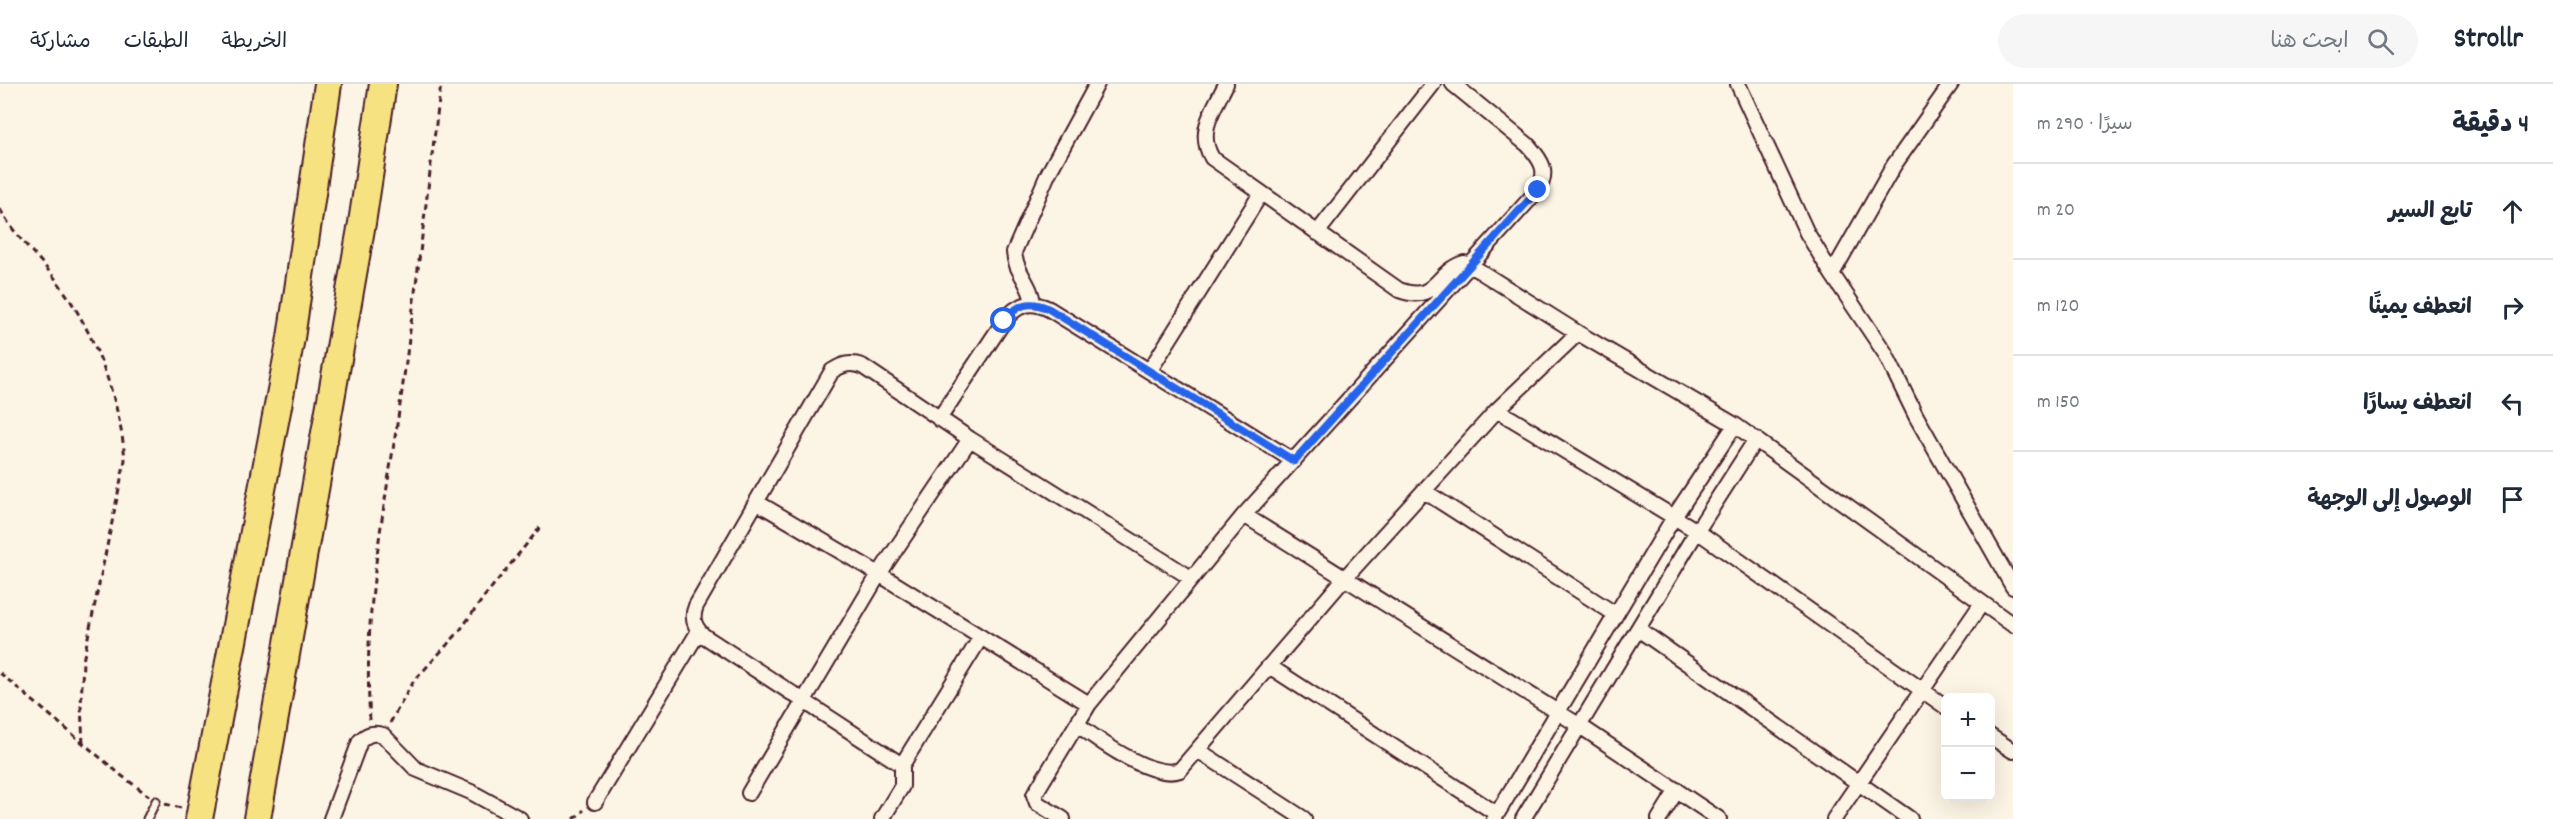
<!DOCTYPE html>
<html lang="ar">
<meta charset="utf-8">
<style>
:root{--surface:#fff;--page:#f6f6f7;--text:#1f2937;--muted:#747a83;--line:#e0e1e3}
body{margin:0;font-family:Dekko,"Playpen Sans Arabic",sans-serif;background:var(--page);color:var(--text);direction:rtl}
.controls{position:absolute;right:18px;bottom:18px;display:grid;overflow:hidden;border-radius:9px;box-shadow:0 6px 24px #0002}
.controls button{width:54px;height:54px;display:grid;place-items:center;padding:0;border:0;border-bottom:2px solid var(--line);background:var(--surface);color:var(--text);font:30px sans-serif}
.stop{position:absolute;width:18px;height:18px;margin:-14px;border:4px solid #2563eb;border-radius:50%;background:#fff}
.stop.end{background:#2563eb;border-color:#fff;box-shadow:0 2px 6px #0008}
.list{margin:0;padding:0;list-style:none}
h2{display:flex;justify-content:space-between;align-items:center;height:78px;margin:0;padding:0 24px;font-size:26px}
h2 small{font-size:20px;font-weight:400;color:var(--muted)}
.list li{display:grid;grid-template-columns:39px 1fr auto;gap:18px;align-items:center;box-sizing:border-box;height:96px;padding:0 24px;border-top:2px solid var(--line)}
.list b{display:block;font-size:22px;white-space:nowrap}
.list em{font-size:20px;font-style:normal;color:var(--muted)}
.icon{flex:none;width:33px;height:33px;fill:none;stroke:currentColor;stroke-width:2;stroke-linecap:round;stroke-linejoin:round}
.map{position:relative;flex:none;width:2013px;height:735px;overflow:hidden;direction:ltr}
header{display:flex;align-items:center;gap:36px;box-sizing:border-box;height:84px;padding:0 30px;background:var(--surface);border-bottom:2px solid var(--line)}
header strong{font-size:28px}
nav{display:flex;gap:33px;margin-inline-start:auto;font-size:21px}
.search{width:420px;height:54px;background:var(--page);display:flex;align-items:center;gap:15px;box-sizing:border-box;padding:0 21px;border-radius:33px;color:var(--muted);font-size:22px}
main{display:flex}
aside{flex:1;background:var(--surface)}
.map>svg:first-child{display:block}
.lines{fill:none;stroke-linecap:round;stroke-linejoin:round}
.service-casing{stroke:#4a1f2b;stroke-width:11}
.minor-casing{stroke:#4a1f2b;stroke-width:18}
.motorway-casing{stroke:#4a1f2b;stroke-width:30}
.path{stroke:#4a1f2b;stroke-width:3;stroke-dasharray:6 4.5;stroke-linecap:butt}
.service{stroke:#fcf5e5;stroke-width:7}
.minor{stroke:#fcf5e5;stroke-width:14}
.motorway{stroke:#f6e281;stroke-width:26}
.route{stroke:#2563eb;stroke-width:8}
</style>
<header>
<strong>Strollr</strong>
<div class="search"><svg class="icon" aria-label="search" viewBox="0 0 24 24"><circle cx="10" cy="10" r="6"/><path d="M15 15l6 6"/></svg>ابحث هنا</div>
<nav><a>الخريطة</a><a>الطبقات</a><a>مشاركة</a></nav>
</header>
<main>
<aside>
<h2>4 دقيقة<small>سيرًا · 290 m</small></h2>
<ul class="list">
<li><svg class="icon" aria-label="ahead" viewBox="0 0 24 24"><path d="M12 20V5M6 11l6-6 6 6"/></svg><div><b>تابع السير</b></div><em>20 m</em></li>
<li><svg class="icon" aria-label="right" viewBox="0 0 24 24"><path d="M7 20v-9h11M14 6l5 5-5 5"/></svg><div><b>انعطف يمينًا</b></div><em>120 m</em></li>
<li><svg class="icon" aria-label="left" viewBox="0 0 24 24"><path d="M17 20v-9H6M10 6l-5 5 5 5"/></svg><div><b>انعطف يسارًا</b></div><em>150 m</em></li>
<li><svg class="icon" aria-label="arrive" viewBox="0 0 24 24"><path d="M6 21V4h12l-3 4 3 4H6"/></svg><div><b>الوصول إلى الوجهة</b></div></li>
</ul>
</aside>
<div class="map">
<svg width="2013" height="735" viewBox="0 0 2013 735">
<rect width="100%" height="100%" fill="#fcf5e5"/>
<filter id="ink" filterUnits="userSpaceOnUse"><feTurbulence type="fractalNoise" baseFrequency=".0167" numOctaves="2"/><feDisplacementMap in="SourceGraphic" scale="12" xChannelSelector="R" yChannelSelector="G"/><feConvolveMatrix kernelMatrix="1 2 1 2 8 2 1 2 1" color-interpolation-filters="sRGB"/></filter>
<g filter="url(#ink)">
<g class="lines">
<defs>
<path id="service" d="M147,735L156,717"/>
<path id="minor" d="M1226,0C1214,25 1196,48 1212,74L1399,206C1437,220 1434,188 1464,179L1470,181L1578,249L1735,341L2013,541
M1453,0L1528,61C1542,77 1549,87 1538,106L1244,431L1089,620L1077,640C1099,657 1153,696 1180,686L1344,495L1497,326L1578,249
M1738,0L1807,149L1832,190
M1951,0L1894,81L1832,190L1885,269L1916,332L2013,503
M1317,149L1433,0
M1033,219C1031,199 1015,188 1014,168L1048,90L1097,0
M1150,286L1260,111
M1497,326L1697,447L1946,623
M939,335L1004,237C1017,220 1030,216 1049,225L1294,377
M1424,407L1615,530
M758,419L879,490L1089,620
M1244,431L1580,642L1719,735
M1638,545L1910,735
M1269,582L1497,730
M1990,652L2013,667
M1199,667L1304,735
M902,681L704,552C694,543 691,534 696,522L832,287C843,280 850,278 862,282L970,355L1191,494
M749,709L879,490L970,355
M595,718L699,547
M331,735L360,657C367,650 373,648 383,651L416,685L471,708L520,735
M882,735L902,702V681L981,553
M1063,735L1037,719L1034,711L1077,640
M1494,735L1674,433L1735,341
M1523,735L1697,447L1756,355
M1659,735L1677,706
M1834,735L1982,519"/>
<path id="motorway" d="M199,735L291,254L328,0
M257,735L362,139L383,0"/>
</defs>
<use href="#service" class="service-casing"/>
<use href="#minor" class="minor-casing"/>
<use href="#motorway" class="motorway-casing"/>
<path class="path" d="M0,125C15,153 38,172 57,197C94,247 120,314 125,376L83,577L81,622L83,660
M0,589L122,692L149,712
M370,636C362,522 386,419 402,307C416,205 428,102 441,0
M390,639L413,598L458,549L484,513L542,441
M165,720L181,724
M574,735L584,726"/>
<use href="#service" class="service"/>
<use href="#minor" class="minor"/>
<use href="#motorway" class="motorway"/>
</g>
</g>
<g class="lines" filter="url(#ink)">
<path class="route" d="M1004,237C1017,220 1030,216 1049,225L1294,377L1538,106"/>
</g>
</svg>
<div class="controls">
<button>+</button>
<button>−</button>
</div>
<div class="stop" style="left:1004px;top:237px"></div>
<div class="stop end" style="left:1538px;top:106px"></div>
</div>
</main>
